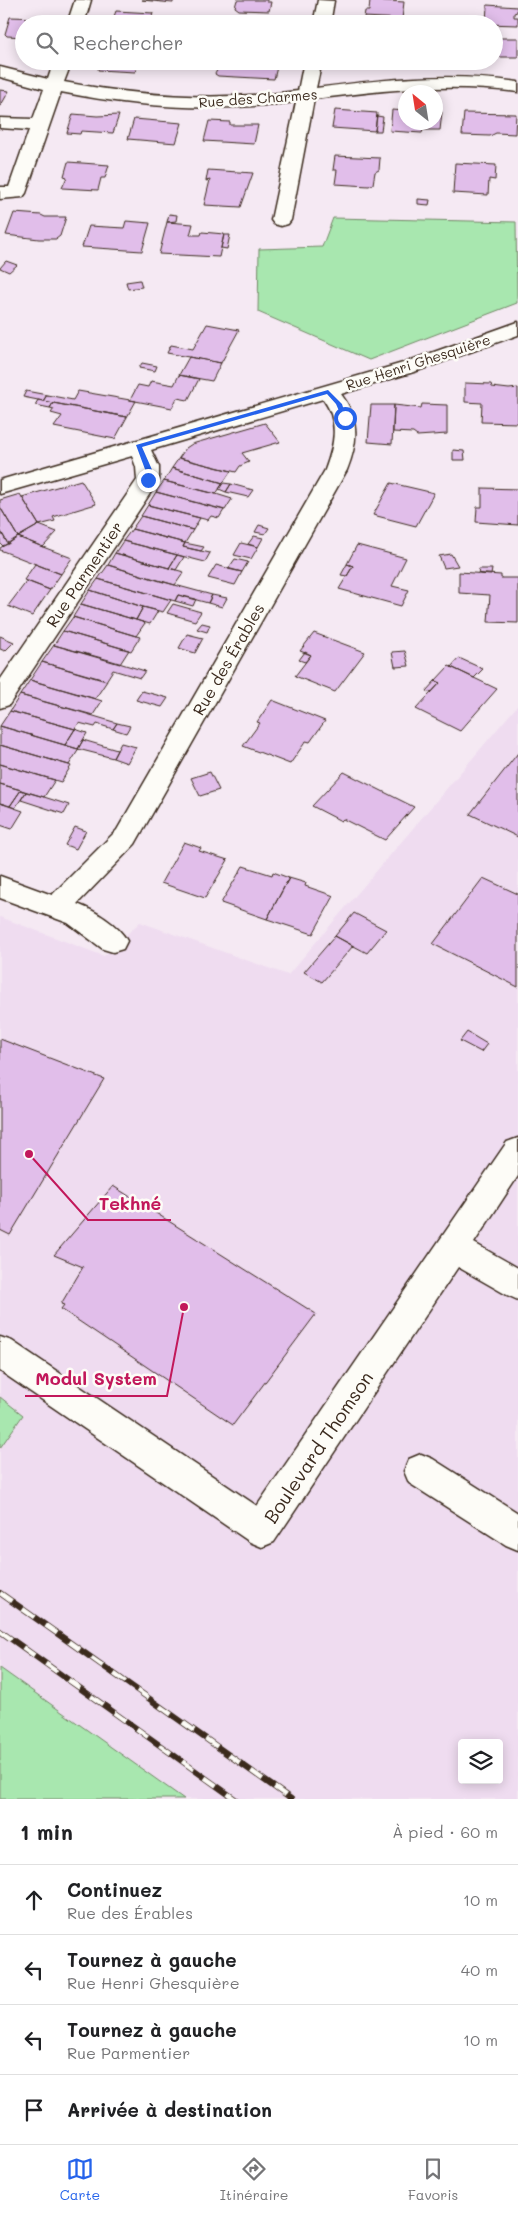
<!DOCTYPE html>
<html lang="fr">
<meta charset="utf-8">
<style>
:root{--surface:#fff;--page:#f6f6f6;--text:#202124;--muted:#757577;--line:#e0e0e0;--accent:#2563eb}
body{margin:0;font-family:Mali,sans-serif;background:var(--page);color:var(--text)}
.controls{position:absolute;right:15px;bottom:15px;display:grid;overflow:hidden;border-radius:5px;box-shadow:0 2px 12px #0003}
.controls button{width:45px;height:45px;display:grid;place-items:center;padding:0;border:0;border-bottom:1px solid var(--line);background:var(--surface);color:var(--text);font:25px sans-serif}
.compass{position:absolute;left:398px;top:85px;width:45px;height:45px;border-radius:50%;background:var(--surface);box-shadow:0 2px 12px #0003;rotate:330deg}
.stop{position:absolute;width:15px;height:15px;margin:-11px;border:4px solid #2563eb;border-radius:50%;background:#fff}
.stop.end{background:#2563eb;border-color:#fff;box-shadow:0 1px 5px #0008}
.list{margin:0;padding:0;list-style:none}
h2{display:flex;justify-content:space-between;align-items:center;height:65px;margin:0;padding:0 20px;font-size:21px}
h2 small{font-size:16px;font-weight:400;color:var(--muted)}
.list li{display:grid;grid-template-columns:32px 1fr auto;gap:15px;align-items:center;box-sizing:border-box;height:70px;padding:0 20px;border-top:1px solid var(--line)}
.list b{display:block;font-size:19px;white-space:nowrap}
.list p{margin:0;font-size:16px;white-space:nowrap;color:var(--muted)}
.list em{font-size:16px;font-style:normal;color:var(--muted)}
.icon{flex:none;width:28px;height:28px;fill:none;stroke:currentColor;stroke-width:2;stroke-linecap:round;stroke-linejoin:round}
.map{position:relative;flex:none;width:518px;height:1799px;overflow:hidden}
.search{position:absolute;background:var(--surface);box-shadow:0 2px 12px #0003;left:15px;right:15px;top:15px;height:55px;display:flex;align-items:center;gap:12px;box-sizing:border-box;padding:0 18px;border-radius:28px;color:var(--muted);font-size:19px}
.sheet{height:345px;background:var(--surface)}
nav{display:flex;justify-content:space-around;align-items:center;box-sizing:border-box;height:70px;border-top:1px solid var(--line);background:var(--surface);font-size:14px;color:var(--muted)}
nav a{display:grid;justify-items:center;gap:2px}
nav .on{color:var(--accent)}
.map>svg:first-child{display:block}
.built{fill:#efdcf0;fill-rule:evenodd}
.green{fill:#a8e7af;stroke:#728866}
.building{fill:#e1beea;stroke:#3b2a1e}
.lines{fill:none;stroke-linecap:round;stroke-linejoin:round}
.minor-casing{stroke:#3b2a1e;stroke-width:3}
.minor{fill:#fdfcf7;fill-rule:evenodd}
.rail-casing{stroke:#3b2a1e;stroke-width:6}
.rail{stroke:#fdfcf7;stroke-width:4.5;stroke-dasharray:14;stroke-linecap:butt}
.route{fill:#2563eb}
.labels{text-anchor:middle;dominant-baseline:central;stroke-width:5;stroke-linejoin:round;paint-order:stroke}
.far-street-label{font-size:14px;fill:#3b2a1e;stroke:#fdfcf7}
.street-label{font-size:16px;fill:#3b2a1e;stroke:#fdfcf7}
.near-street-label{font-size:19px;fill:#3b2a1e;stroke:#fdfcf7}
.leader{fill:none;stroke:#c2185b;stroke-width:2}
.callout-dot{fill:#c2185b;stroke:#fdfcf7;stroke-width:2}
.callout-label{font-size:18px;text-anchor:middle;font-weight:bold;fill:#c2185b;stroke:#fdfcf7;stroke-width:5;stroke-linejoin:round;paint-order:stroke}
</style>
<div class="map">
<svg width="518" height="1799" viewBox="0 0 518 1799">
<rect width="100%" height="100%" fill="#f5e9f3"/>
<filter id="ink" filterUnits="userSpaceOnUse"><feTurbulence type="fractalNoise" baseFrequency=".02" numOctaves="2"/><feDisplacementMap in="SourceGraphic" scale="10" xChannelSelector="R" yChannelSelector="G"/><feConvolveMatrix kernelMatrix="1 2 1 2 8 2 1 2 1" color-interpolation-filters="sRGB"/></filter>
<g filter="url(#ink)">
<path class="built" d="M518,705V1799H0V1448L23,1415L0,1397V917L104,956L140,922L288,975ZM462,1743H499V1780H462Z"/>
<path class="green" d="M333,218L516,222L517,303L369,360L258,312L259,249L322,247Z
M0,1397L23,1415L0,1448Z
M0,1668L184,1799H0Z"/>
<path class="building" d="M142,0H173V3Z
M237,0H267V2H271L269,11L239,10L235,7Z
M370,0L404,2L402,19L364,17L365,11H369Z
M487,5L517,7V12L514,13V17H518V25L486,24Z
M116,11L153,13L150,24H117L118,20L113,19Z
M10,17L41,18L40,24H24V37L7,36L5,34Z
M246,18L284,20V24H245Z
M494,38H518V57H494Z
M101,61H139L135,72L98,70Z
M222,61H264V63L255,64L277,67L274,79L218,76L215,74Z
M0,90L9,91L0,107Z
M335,110L377,113L375,131L332,128Z
M392,110L406,111V122H436V112H442L440,130H423L422,133L390,131Z
M464,113L516,114L515,134L496,133L490,136L462,135Z
M73,114L97,116L119,115L113,133L81,131L80,134L67,133Z
M377,116L383,117L381,131H375Z
M134,119L182,123L176,143L128,139Z
M209,121L230,122V125H258L254,144L204,141Z
M335,156L380,158L379,170L375,172L373,184L369,186L335,184L337,170H333Z
M68,162L109,165L105,178H101L98,190L62,188L67,177L64,176Z
M455,163L496,165L495,180L489,179L488,195L453,193Z
M208,170L253,173L241,207L204,205L210,180L206,181Z
M418,199L430,200L429,205L418,204Z
M14,213L41,215L45,217H66L60,236L56,239H39L6,235Z
M169,214L177,215L176,221L167,222Z
M126,221L150,223L142,251L82,247L89,226L124,228Z
M167,222L193,224L190,235H201L202,232L224,234L219,257L159,254Z
M224,235H230L227,249L221,248Z
M6,261L17,265L9,272L0,268Z
M140,280L142,287L128,289L126,282Z
M207,324L239,330L221,363L167,353L171,345L193,349Z
M189,357L221,363L212,381L179,375Z
M142,363L157,366L155,371L139,368Z
M179,375L199,379L188,400L177,398L172,408L130,400L138,385L148,387L151,381L174,385Z
M465,383L491,384L492,387L509,389L518,388V423L481,422L482,403L465,402Z
M26,391L47,395L43,401L23,397Z
M78,391L130,400L136,401L127,417L43,401L47,395L73,400Z
M38,400L53,403L50,408L35,405Z
M53,403L127,417L115,439L54,427L62,416L51,413L54,409L50,408Z
M422,404L447,405V434L417,436L413,433L393,432L394,405L421,408Z
M371,405H394L392,444L368,442Z
M265,423L280,442L242,453L249,462L240,466L236,472L179,458L186,448L192,444Z
M453,450L464,451L465,460H453Z
M179,458L231,471L223,483L172,468Z
M172,468L223,483L216,494L164,481Z
M81,480L96,504L53,517L55,521L39,525L22,497Z
M164,481L216,494L232,499L225,510L156,492Z
M223,483L231,484L226,492L219,489Z
M391,483L434,493L416,526L373,515Z
M231,484L253,490L248,497L226,492Z
M482,488L518,489V525L476,522L477,507H482Z
M156,492L208,506L224,510L219,518L211,516L208,520L148,505Z
M20,494L39,525L18,537L0,507V500Z
M148,505L200,518L193,530L141,516Z
M0,507L18,537L8,544L0,530Z
M141,516L193,530L185,543L132,529Z
M39,525L57,532L43,547L18,537Z
M259,525L269,528L265,534L255,532Z
M132,529L185,543L183,547L210,553L205,562L123,541Z
M0,530L8,544L3,546L0,543Z
M254,536L263,538L258,547L248,544Z
M18,537L43,547L72,558L61,574L0,550V548Z
M123,541L177,555L169,568L115,553Z
M185,543L204,547L201,551L183,547Z
M241,543L258,547L251,559L234,555Z
M357,545L406,558L392,586L409,590L401,606L339,589L353,566L347,564Z
M115,553L169,568L184,572L175,585L108,565Z
M451,554L458,566L444,568L439,556Z
M177,555L184,557L176,570L169,568Z
M235,559L248,562L242,572L228,569Z
M35,564L61,574L50,590L24,580Z
M347,564L353,566L347,576L341,575Z
M108,565L160,581L212,595L208,603L178,595L175,601L98,579Z
M216,565L242,572L235,585L208,578Z
M479,569H492L491,575L478,574Z
M459,572L501,575V578H518V623L488,622L490,595L459,593Z
M98,579L151,594L171,600L163,612L143,607L90,590Z
M27,581L50,590L32,616L8,606Z
M90,590L143,607L136,620L81,604Z
M178,595L196,599L193,606L175,601Z
M212,595L227,598L222,607L208,603Z
M81,604L136,620L145,623L136,636L73,617Z
M173,604L201,612L195,621L167,613Z
M143,607L158,611L150,624L136,620Z
M73,617L136,636L140,637L131,651L63,631Z
M202,623L210,625L207,632L197,629Z
M63,631L118,647L129,650L120,664L54,645Z
M314,633L365,652L335,692L295,676L311,655L300,651Z
M187,634L203,638L195,653L179,648Z
M0,636L14,642L5,651L0,649Z
M54,645L109,660L145,671L140,678L113,670L106,681L42,662Z
M405,651L409,666L395,667L392,652Z
M305,652L311,655L305,662L299,660Z
M459,658L483,669L474,678L451,667Z
M42,662L98,678L107,681L95,699L30,680Z
M449,666L497,689L460,731L416,709L440,683L435,681Z
M30,680L86,696L102,701L93,715L20,695Z
M435,681L440,683L431,693L426,691Z
M142,691L168,698L162,707L136,700Z
M20,695L77,711L117,723L113,729L97,724L95,727L79,723L75,729L10,711Z
M272,700L325,721L310,742L306,741L290,764L243,746L260,723L257,722Z
M10,711L75,729L65,745L0,726Z
M117,723L130,726L126,733L113,729Z
M0,726L78,749H79L69,765L0,745Z
M75,729L87,733L78,749L65,745Z
M83,740L117,750L113,758L78,749Z
M121,743L136,747L127,763L113,758Z
M0,745L69,765L71,766L61,782L0,764Z
M518,753V837L470,814Z
M0,764L55,780L44,797L21,790L0,784Z
M210,772L219,790L200,796L191,778Z
M344,772L414,807L385,840L343,819L341,821L312,806Z
M0,784L21,790L10,806L0,803Z
M21,790L26,792L15,808L10,806Z
M26,792L44,797L69,805L64,814L21,800Z
M0,803L23,811L12,829L0,825Z
M75,827L86,831L76,849L65,845Z
M184,842L201,848L199,851L228,860L205,898L161,883Z
M243,866L272,875L273,872L289,878L267,919L221,903Z
M289,878L306,883L305,886L334,896L313,934L267,919Z
M483,878L518,894V987L433,944Z
M354,913L386,930L367,953L335,936Z
M335,936L353,946L322,982L304,972Z
M467,1032L487,1044L481,1052L460,1041Z
M0,1039L104,1079L10,1235L0,1230Z
M113,1186L316,1314L233,1425L61,1309L64,1305L61,1304L83,1267L54,1255Z"/>
<g class="lines">
<defs>
<path id="minor" d="M75,0H91L84,24H67Z
M318,0L334,1L330,24H313Z
M54,61H72L64,82C143,97 219,101 298,91L304,61H322L316,88C384,79 450,72 518,82V92C448,83 384,90 314,99L291,220L288,224L281,226L274,224L271,220L296,102C216,112 139,108 61,92L26,193L23,197L0,199V187H9L29,130L0,128V118L33,119L44,89L0,77V67L48,79Z
M518,322V335L417,371L341,394C360,419 358,442 347,470L135,844L77,904C94,910 119,925 127,941L123,949L113,952L103,949L68,923L0,898V876L52,895L117,830L325,470C334,446 340,422 323,399L151,450L159,467V480L9,705L0,708V680L137,480L136,467L132,456L0,494V480L403,363Z
M518,1138V1176L474,1243L518,1268V1300L507,1295L458,1267L274,1542L262,1547L250,1542L0,1371V1337L12,1341L257,1506L507,1142Z
M421,1454L433,1459L518,1513V1550L506,1545L409,1483L404,1471L409,1459Z"/>
</defs>
<use href="#minor" class="minor-casing"/>
<use href="#minor" class="minor"/>
<defs>
<path id="rail" d="M0,1593L291,1799
M0,1631L235,1799"/>
</defs>
<use href="#rail" class="rail-casing"/>
<use href="#rail" class="rail"/>
</g>
</g>
<path class="route" d="M328,390L342,404L347,420H343L336,404L327,394L142,447L153,472L150,482L145,480L146,472L136,445Z"/>
<g class="labels">
<g class="far-street-label">
<text transform="translate(258 98) rotate(-4)">Rue des Charmes</text>
<text transform="translate(418 362) rotate(-18)">Rue Henri Ghesquière</text>
</g>
<g class="street-label">
<text transform="translate(84 574) rotate(-56)">Rue Parmentier</text>
<text transform="translate(228 659) rotate(-60)">Rue des Érables</text>
</g>
<g class="near-street-label">
<text transform="translate(318 1447) rotate(-56)">Boulevard Thomson</text>
</g>
</g>
<path class="leader" d="M29 1154L88 1220H171M184 1307L167 1396H25"/>
<g class="callout-dot">
<circle cx="29" cy="1154" r="5"/>
<circle cx="184" cy="1307" r="5"/>
</g>
<g class="callout-label">
<text x="130" y="1210">Tekhné</text>
<text x="96" y="1385">Modul System</text>
</g>
</svg>
<div class="controls">
<button><svg class="icon" aria-label="layers" viewBox="0 0 24 24"><path d="M12 4l9 5-9 5-9-5zM3 14l9 5 9-5"/></svg></button>
</div>
<svg class="compass" viewBox="-18 -18 36 36"><path d="M0-13l5 13h-10z" fill="#e53935"/><path d="M0 13l5-13h-10z" fill="#757577"/></svg>
<div class="stop" style="left:345px;top:418px"></div>
<div class="stop end" style="left:148px;top:480px"></div>
<div class="search"><svg class="icon" aria-label="search" viewBox="0 0 24 24"><circle cx="10" cy="10" r="6"/><path d="M15 15l6 6"/></svg>Rechercher</div>
</div>
<section class="sheet">
<h2>1 min<small>À pied · 60 m</small></h2>
<ul class="list">
<li><svg class="icon" aria-label="ahead" viewBox="0 0 24 24"><path d="M12 20V5M6 11l6-6 6 6"/></svg><div><b>Continuez</b><p>Rue des Érables</p></div><em>10 m</em></li>
<li><svg class="icon" aria-label="left" viewBox="0 0 24 24"><path d="M17 20v-9H6M10 6l-5 5 5 5"/></svg><div><b>Tournez à gauche</b><p>Rue Henri Ghesquière</p></div><em>40 m</em></li>
<li><svg class="icon" aria-label="left" viewBox="0 0 24 24"><path d="M17 20v-9H6M10 6l-5 5 5 5"/></svg><div><b>Tournez à gauche</b><p>Rue Parmentier</p></div><em>10 m</em></li>
<li><svg class="icon" aria-label="arrive" viewBox="0 0 24 24"><path d="M6 21V4h12l-3 4 3 4H6"/></svg><div><b>Arrivée à destination</b></div></li>
</ul>
</section>
<nav>
<a class="on"><svg class="icon" aria-label="map" viewBox="0 0 24 24"><path d="M3 6l6-2 6 2 6-2v14l-6 2-6-2-6 2zM9 4v14M15 6v14"/></svg>Carte</a>
<a><svg class="icon" aria-label="directions" viewBox="0 0 24 24"><path d="M12 3l9 9-9 9-9-9zM9 14v-3h6M13 9l2 2-2 2"/></svg>Itinéraire</a>
<a><svg class="icon" aria-label="saved" viewBox="0 0 24 24"><path d="M7 4h10v16l-5-4-5 4z"/></svg>Favoris</a>
</nav>
